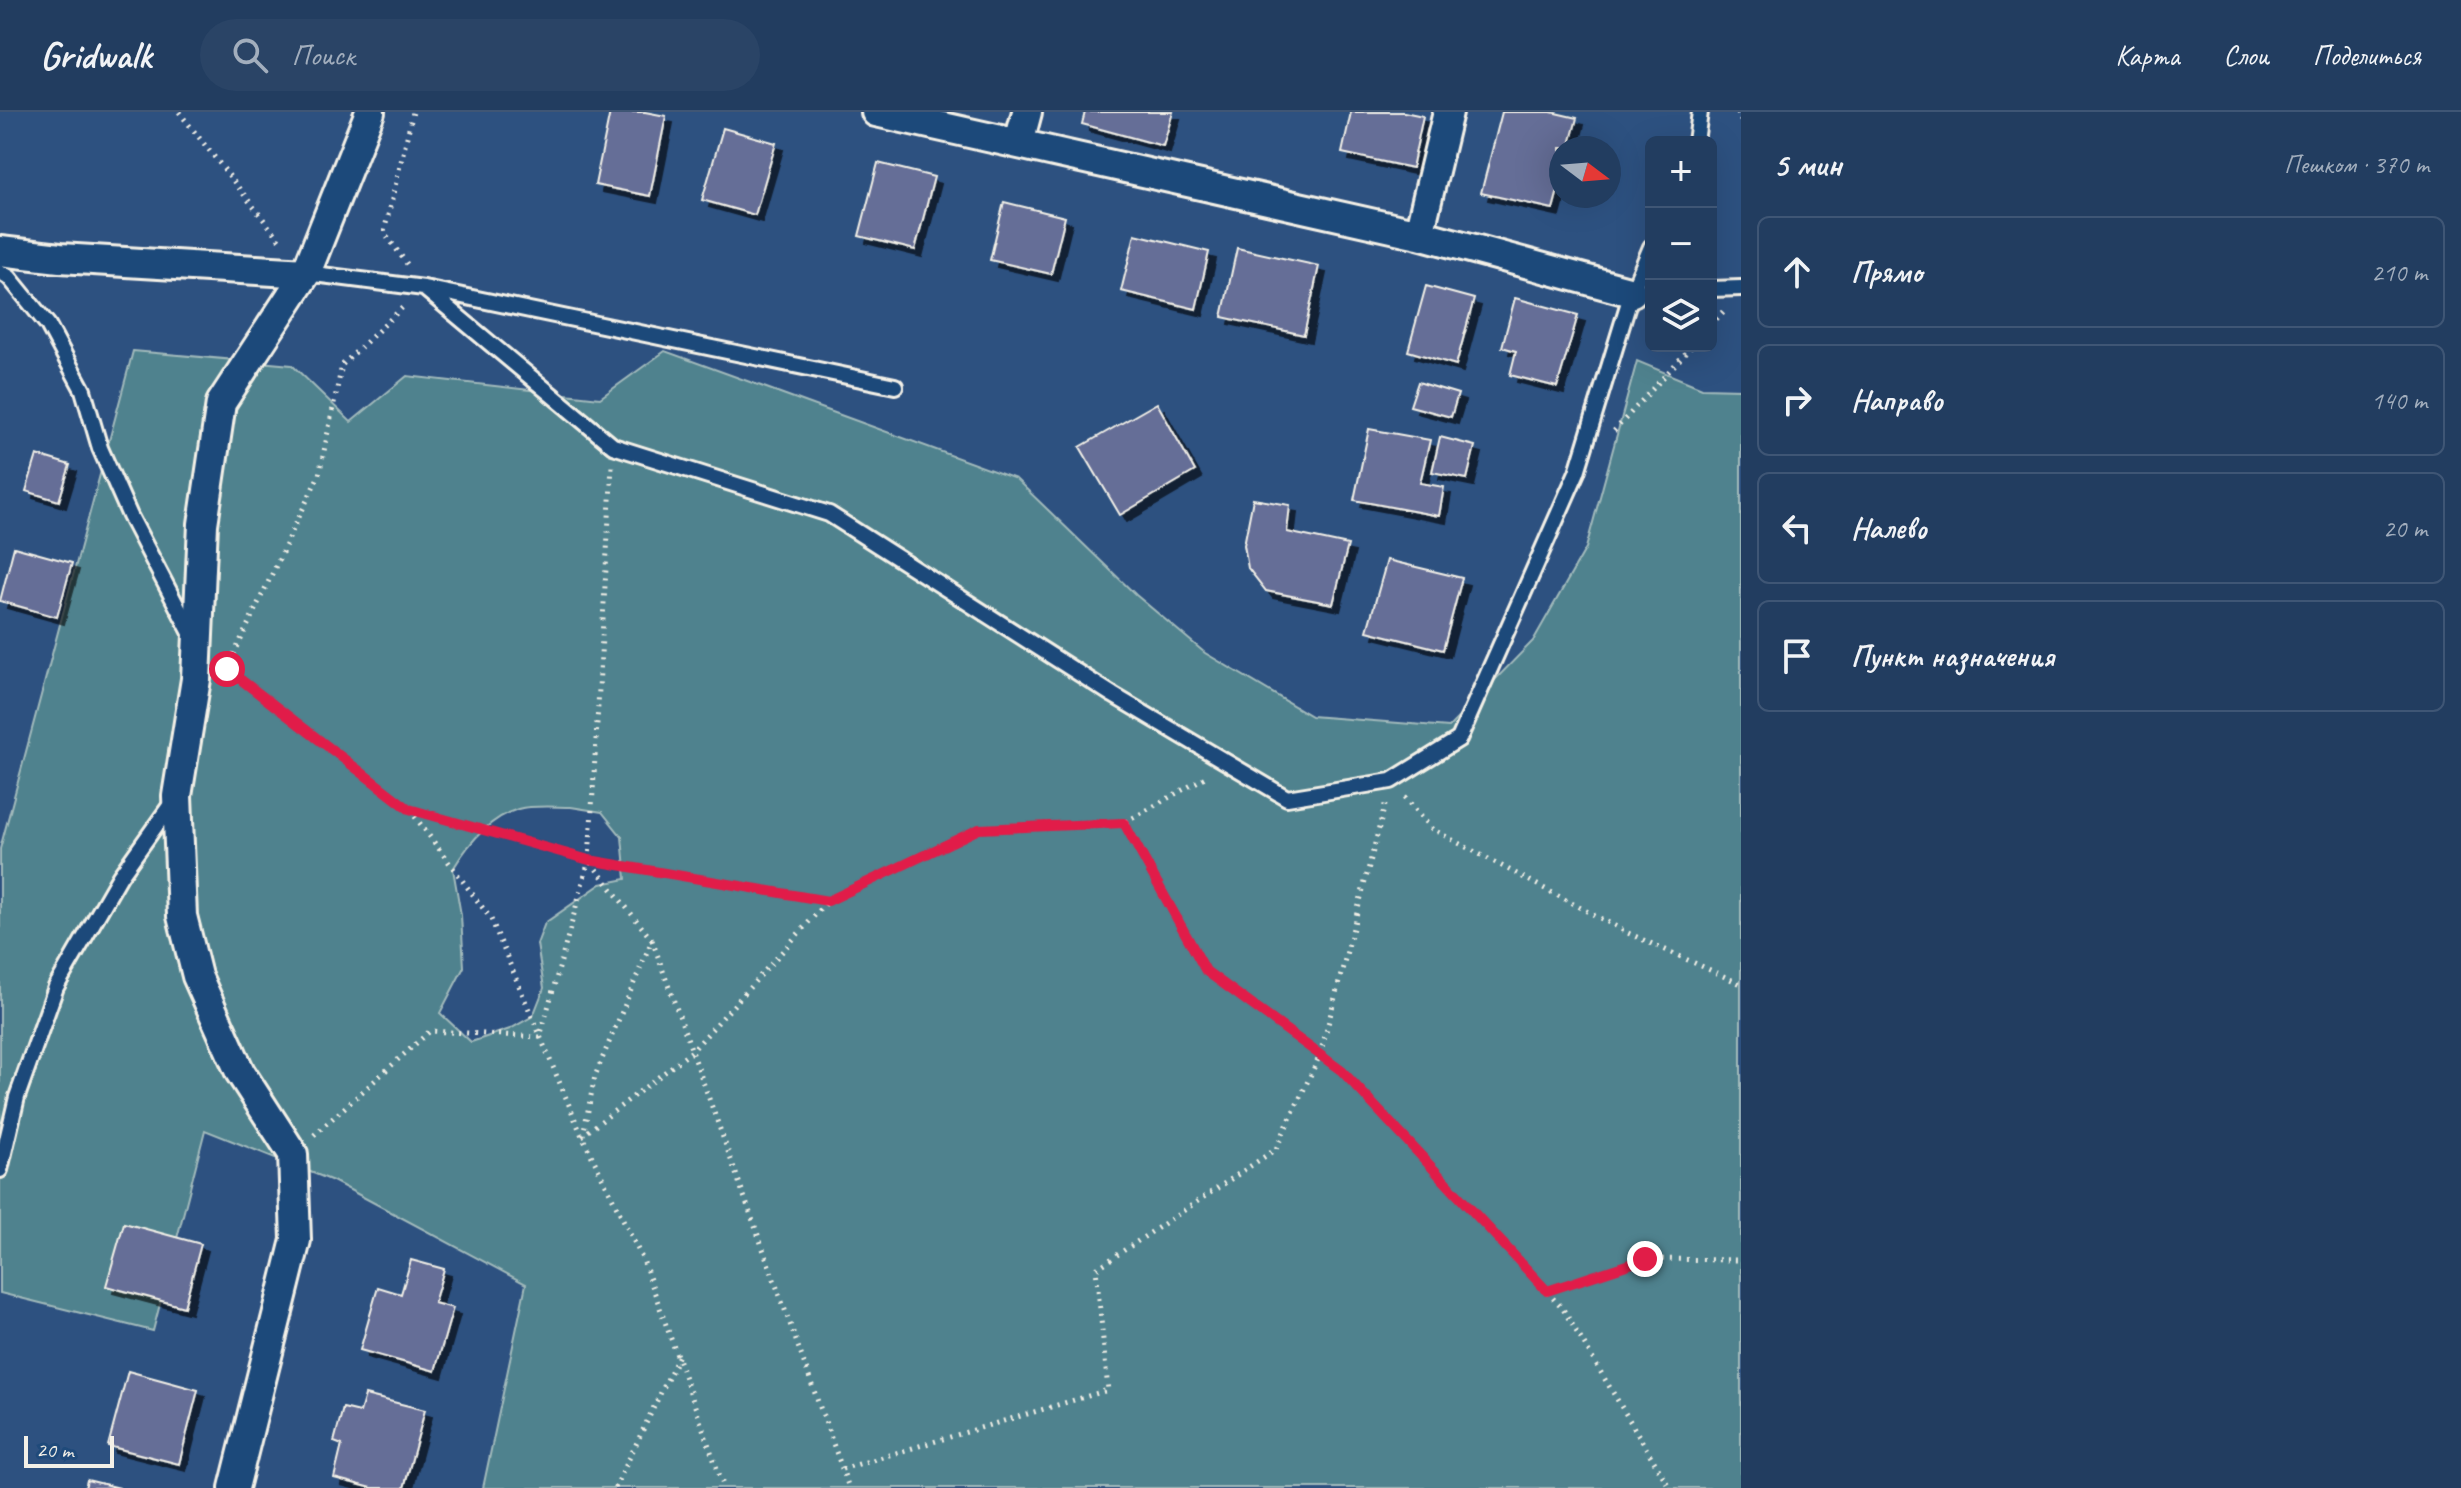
<!DOCTYPE html>
<html lang="ru">
<meta charset="utf-8">
<style>
:root{--surface:#223d60;--page:#2a4466;--text:#f1f3f6;--muted:#a2aebd;--line:#3f5675}
body{margin:0;font-family:Caveat,sans-serif;background:var(--page);color:var(--text)}
.controls{position:absolute;right:24px;top:24px;display:grid;overflow:hidden;border-radius:12px;box-shadow:0 8px 32px #0002}
.controls button{width:72px;height:72px;display:grid;place-items:center;padding:0;border:0;border-bottom:2px solid var(--line);background:var(--surface);color:var(--text);font:40px sans-serif}
.compass{position:absolute;left:1549px;top:24px;width:72px;height:72px;border-radius:50%;background:var(--surface);box-shadow:0 8px 32px #0002;rotate:106deg}
.scale{position:absolute;left:24px;bottom:20px;width:90px;box-sizing:border-box;padding-left:8px;border:4px solid #f4f1e8;border-top:0;font-size:22px;line-height:28px;white-space:nowrap;color:#f4f1e8;-webkit-text-stroke:6px #1f4a7a;paint-order:stroke}
.stop{position:absolute;width:24px;height:24px;margin:-18px;border:6px solid #e11d48;border-radius:50%;background:#fff}
.stop.end{background:#e11d48;border-color:#fff;box-shadow:0 2px 8px #0008}
.list{margin:0;padding:0;list-style:none}
h2{display:flex;justify-content:space-between;align-items:center;height:104px;margin:0;padding:0 32px;font-size:34px}
h2 small{font-size:26px;font-weight:400;color:var(--muted)}
.list li{display:grid;grid-template-columns:52px 1fr auto;gap:24px;align-items:center;box-sizing:border-box;height:112px;margin:0 16px 16px;padding:0 16px;border:2px solid var(--line);border-radius:12px}
.list b{display:block;font-size:30px;white-space:nowrap}
.list em{font-size:26px;font-style:normal;color:var(--muted)}
.icon{flex:none;width:44px;height:44px;fill:none;stroke:currentColor;stroke-width:2;stroke-linecap:round;stroke-linejoin:round}
.map{position:relative;flex:none;width:1741px;height:1376px;overflow:hidden}
header{display:flex;align-items:center;gap:48px;box-sizing:border-box;height:112px;padding:0 40px;background:var(--surface);border-bottom:2px solid var(--line)}
header strong{font-size:38px}
nav{display:flex;gap:44px;margin-inline-start:auto;font-size:28px}
.search{width:560px;height:72px;background:var(--page);display:flex;align-items:center;gap:20px;box-sizing:border-box;padding:0 28px;border-radius:44px;color:var(--muted);font-size:30px}
main{display:flex}
aside{flex:1;background:var(--surface)}
.map>svg:first-child{display:block}
.green{fill:#4f828e;stroke:#a2babb;stroke-width:2;fill-rule:evenodd}
.building{fill:#656e97;stroke:#f4f1e8;stroke-width:2;filter:url(#shadow)}
.lines{fill:none;stroke-linecap:round;stroke-linejoin:round}
.lane-casing{stroke:#f4f1e8;stroke-width:20}
.street-casing{stroke:#f4f1e8;stroke-width:34}
.path{stroke:#f4f1e8;stroke-width:5;stroke-dasharray:2 6;stroke-linecap:butt}
.lane{stroke:#1f4a7a;stroke-width:14}
.street{stroke:#1f4a7a;stroke-width:28}
.route{stroke:#e11d48;stroke-width:10}
</style>
<header>
<strong>Gridwalk</strong>
<div class="search"><svg class="icon" aria-label="search" viewBox="0 0 24 24"><circle cx="10" cy="10" r="6"/><path d="M15 15l6 6"/></svg>Поиск</div>
<nav><a>Карта</a><a>Слои</a><a>Поделиться</a></nav>
</header>
<main>
<div class="map">
<svg width="1741" height="1376" viewBox="0 0 1741 1376">
<defs>
<filter id="shadow"><feDropShadow dx="7" dy="7" stdDeviation="0" flood-color="#0009"/></filter>
</defs>
<rect width="100%" height="100%" fill="#2d5180"/>
<filter id="ink" filterUnits="userSpaceOnUse"><feTurbulence type="fractalNoise" baseFrequency=".0125" numOctaves="2"/><feDisplacementMap in="SourceGraphic" scale="16" xChannelSelector="R" yChannelSelector="G"/><feConvolveMatrix kernelMatrix="1 2 1 2 8 2 1 2 1" color-interpolation-filters="sRGB"/></filter>
<g filter="url(#ink)">
<path class="green" d="M133,239L292,253L351,310L407,264L600,286L665,239L1016,367L1136,483L1205,541L1311,604L1449,615L1533,529L1586,436L1637,249L1702,276L1741,277V1376H483L526,1172L333,1069L205,1018L153,1219L0,1181V737ZM571,695L602,700L622,725L626,767L601,772L545,811L537,832L544,876L533,904L510,917L471,930L440,901L464,855L461,803L453,757C468,732 489,706 518,697C534,693 554,695 571,695Z"/>
<path class="building" d="M610,0H645L666,4L650,84L595,73Z
M1085,0H1173L1163,34L1082,12Z
M1351,0H1404L1423,4L1412,56L1342,41Z
M1502,0H1551L1577,6L1569,36H1561V67L1553,97L1481,81Z
M723,16L776,31L755,103L702,88Z
M878,51L934,65L915,138L859,124Z
M1004,90L1065,105L1051,162L990,148Z
M1135,122L1209,140L1196,197L1121,179Z
M1237,136L1319,154L1304,223L1222,205Z
M1426,174L1474,187L1456,253L1408,239Z
M1515,186L1578,203L1557,275L1510,263L1516,239L1502,235Z
M1418,270L1458,282L1451,305L1410,294Z
M1157,291L1195,359L1120,403L1080,335Z
M1369,317L1430,328L1420,371L1444,375L1439,404L1354,388Z
M1440,325L1475,334L1467,367L1432,360Z
M37,343L70,353L59,389L26,379Z
M1253,387L1290,393L1287,420L1348,433L1333,492L1266,479L1248,456L1244,433Z
M14,435L72,451L57,505L0,489Z
M1387,448L1462,466L1443,538L1367,519Z
M124,1111L201,1132L184,1195L106,1174Z
M411,1148L444,1157L434,1191L453,1196L435,1259L360,1238L378,1175L401,1182Z
M128,1259L198,1278L179,1352L108,1334Z
M365,1283L425,1298L404,1376H372L334,1366L342,1333L334,1330L343,1296L360,1300Z
M87,1368L120,1376H85Z"/>
<g class="lines">
<defs>
<path id="lane" d="M1696,30L1700,0
M0,160L9,165L48,213L83,278L100,336L130,404L192,523
M306,161L424,176L895,274
M424,176L613,334L829,402L1113,583L1287,686L1391,669L1459,627L1577,360L1632,180L1651,135
M1711,177L1741,176
M0,1058L17,985L56,875L120,764L174,688"/>
<path id="street" d="M876,0L1419,122L1632,180
M1019,30L1027,0
M1419,122L1448,0
M0,139L60,146L306,161
M234,1376L296,1128L293,1042L240,960L197,864L182,804L177,684L196,567L203,412L221,291L306,161L370,0"/>
</defs>
<use href="#lane" class="lane-casing"/>
<use href="#street" class="street-casing"/>
<path class="path" d="M179,0L282,131
M1738,0L1741,9
M407,152L384,120L413,0
M1711,213L1724,199
M1614,319L1692,234
M224,555L409,697L589,748L652,828L595,964L583,1023
M227,557L319,363L342,253L403,195
M1405,685L1432,717L1628,821L1741,872
M410,698L491,807L582,1024L643,1148L724,1376
M1124,711L1206,859L1342,959L1563,1197L1670,1376
M589,748L612,354
M652,828L849,1376
M314,1023L430,919L540,925L589,748L827,789
M582,1024L692,939L828,789L979,717L1124,711L1209,663
M1547,1179L1645,1147L1741,1148
M842,1357L1108,1278L1096,1157L1276,1037L1320,943L1386,689
M615,1376L679,1243"/>
<use href="#lane" class="lane"/>
<use href="#street" class="street"/>
</g>
</g>
<g class="lines" filter="url(#ink)">
<path class="route" d="M227,557L409,697L589,748L828,789L979,717L1124,711L1206,859L1342,959L1547,1179L1645,1147"/>
</g>
</svg>
<div class="controls">
<button>+</button>
<button>−</button>
<button><svg class="icon" aria-label="layers" viewBox="0 0 24 24"><path d="M12 4l9 5-9 5-9-5zM3 14l9 5 9-5"/></svg></button>
</div>
<svg class="compass" viewBox="-18 -18 36 36"><path d="M0-13l5 13h-10z" fill="#e53935"/><path d="M0 13l5-13h-10z" fill="#a2aebd"/></svg>
<div class="scale">20 m</div>
<div class="stop" style="left:227px;top:557px"></div>
<div class="stop end" style="left:1645px;top:1147px"></div>
</div>
<aside>
<h2>5 мин<small>Пешком · 370 m</small></h2>
<ul class="list">
<li><svg class="icon" aria-label="ahead" viewBox="0 0 24 24"><path d="M12 20V5M6 11l6-6 6 6"/></svg><div><b>Прямо</b></div><em>210 m</em></li>
<li><svg class="icon" aria-label="right" viewBox="0 0 24 24"><path d="M7 20v-9h11M14 6l5 5-5 5"/></svg><div><b>Направо</b></div><em>140 m</em></li>
<li><svg class="icon" aria-label="left" viewBox="0 0 24 24"><path d="M17 20v-9H6M10 6l-5 5 5 5"/></svg><div><b>Налево</b></div><em>20 m</em></li>
<li><svg class="icon" aria-label="arrive" viewBox="0 0 24 24"><path d="M6 21V4h12l-3 4 3 4H6"/></svg><div><b>Пункт назначения</b></div></li>
</ul>
</aside>
</main>
